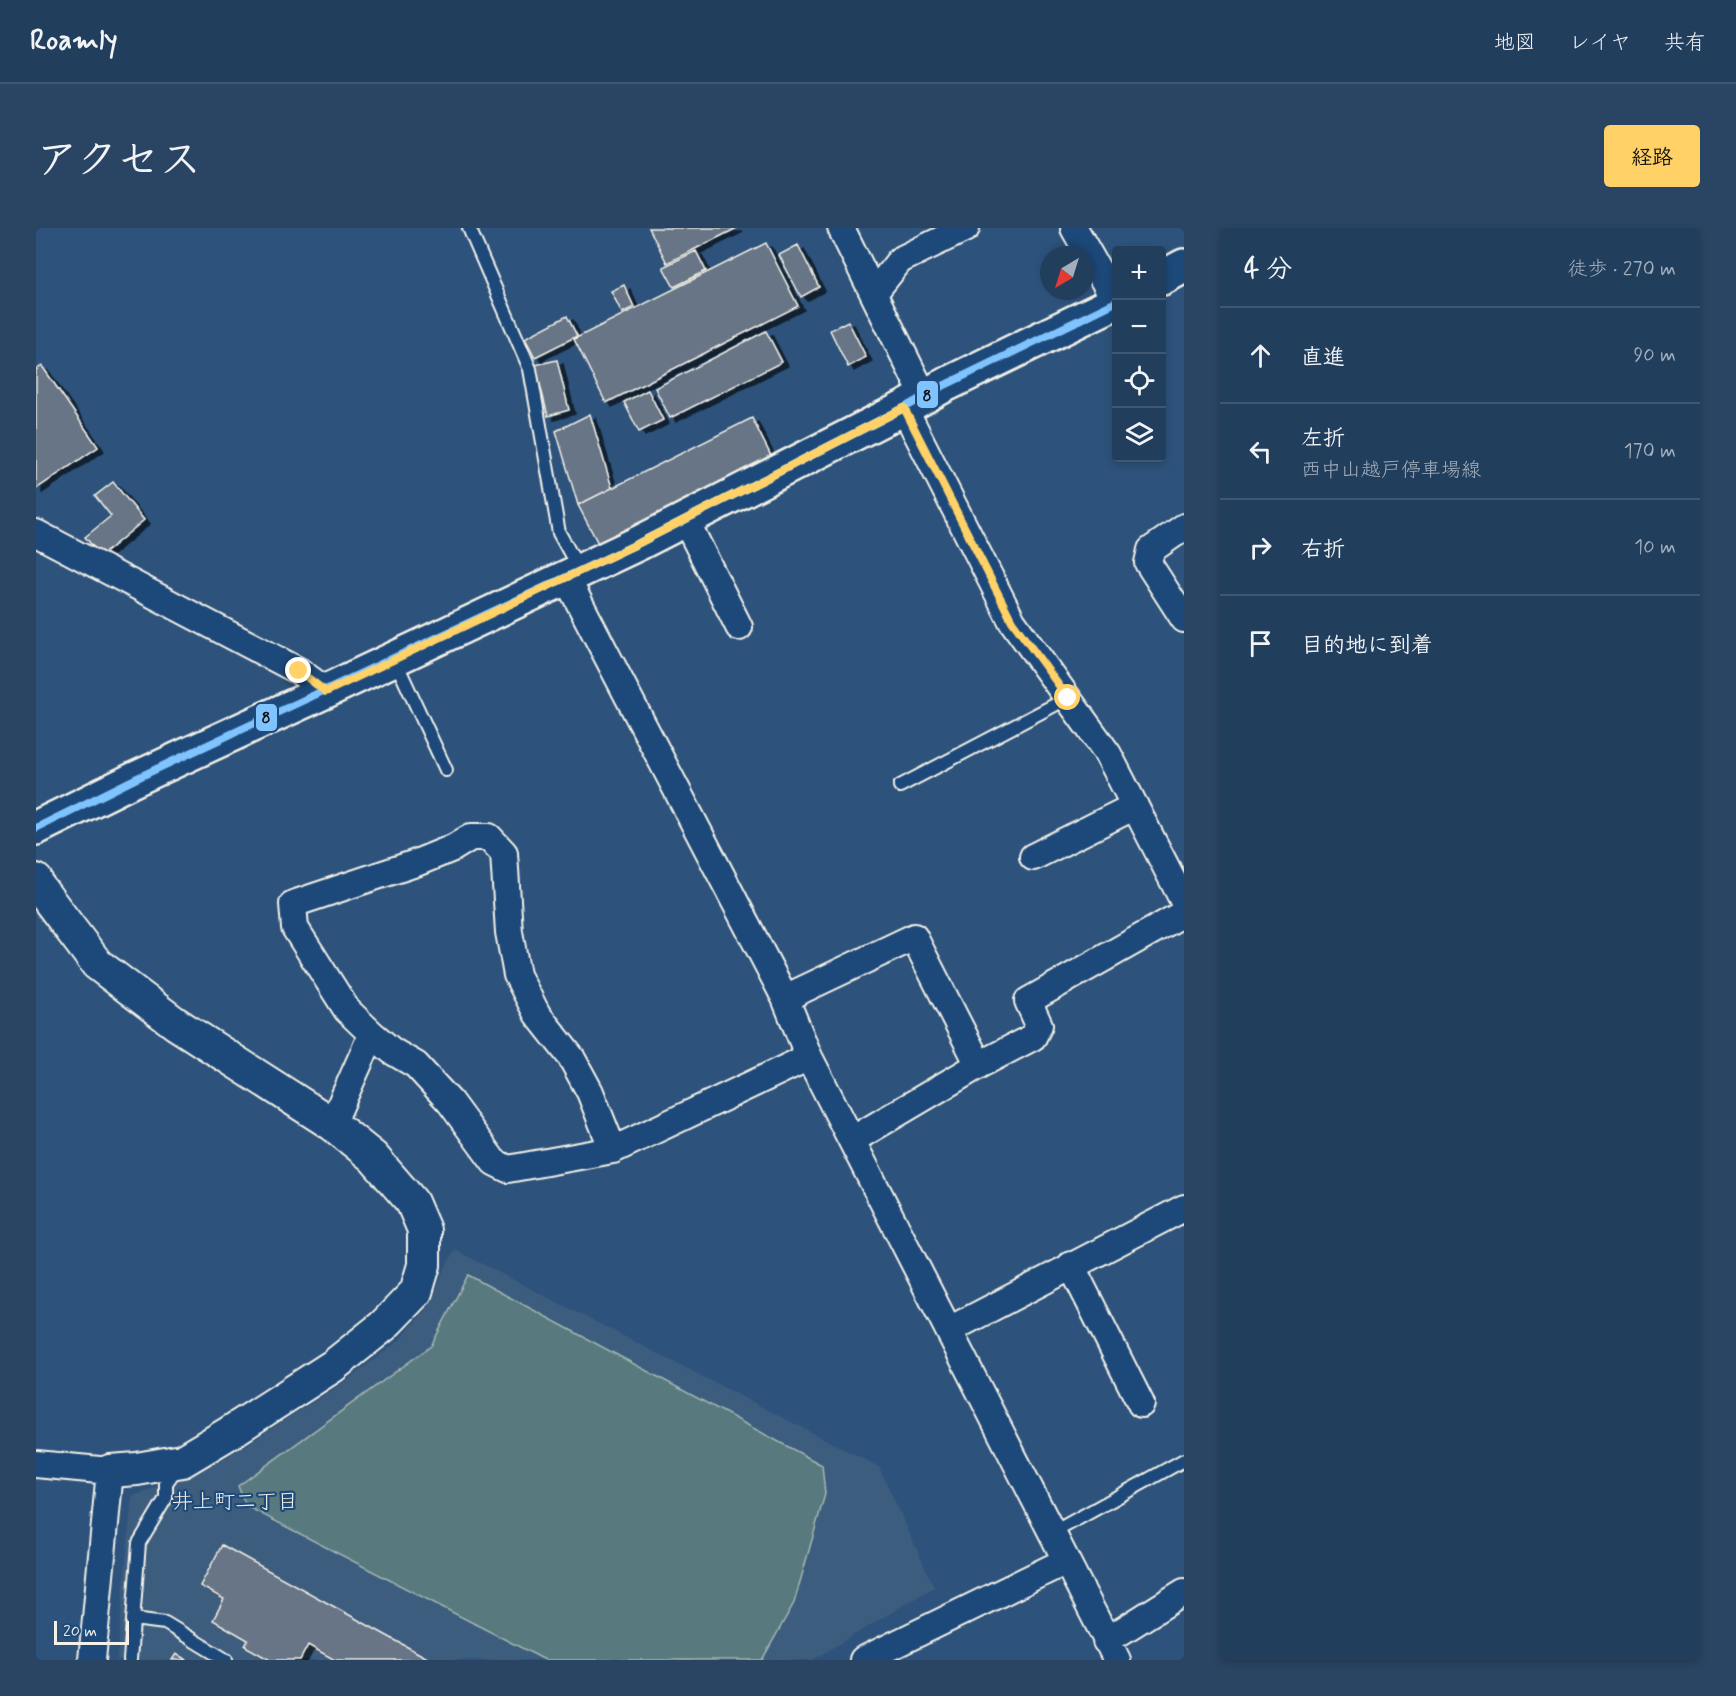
<!DOCTYPE html>
<html lang="ja">
<meta charset="utf-8">
<style>
:root{--surface:#223e5d;--page:#2a4563;--text:#f1f3f6;--muted:#a2aebc;--line:#3f5772;--accent:#ffd166}
body{margin:0;font-family:Mynerve,"Klee One",sans-serif;background:var(--page);color:var(--text)}
.controls{position:absolute;right:18px;top:18px;display:grid;overflow:hidden;border-radius:6px;box-shadow:0 3px 9px #0003}
.controls button{width:54px;height:54px;display:grid;place-items:center;padding:0;border:0;border-bottom:2px solid var(--line);background:var(--surface);color:var(--text);font:30px sans-serif}
.compass{position:absolute;left:1004px;top:18px;width:54px;height:54px;border-radius:50%;background:var(--surface);box-shadow:0 3px 9px #0003;rotate:218deg}
.scale{position:absolute;left:18px;bottom:15px;width:75px;box-sizing:border-box;padding-left:6px;border:3px solid #f4f1e8;border-top:0;font-size:16px;line-height:21px;white-space:nowrap;color:#f4f1e8;-webkit-text-stroke:4px #1f4a7a;paint-order:stroke}
.stop{position:absolute;width:18px;height:18px;margin:-14px;border:4px solid #ffd166;border-radius:50%;background:#fff}
.stop.end{background:#ffd166;border-color:#fff;box-shadow:0 2px 6px #0008}
.list{margin:0;padding:0;list-style:none}
h2{display:flex;justify-content:space-between;align-items:center;height:78px;margin:0;padding:0 24px;font-size:26px}
h2 small{font-size:20px;font-weight:400;color:var(--muted)}
.list li{display:grid;grid-template-columns:39px 1fr auto;gap:18px;align-items:center;box-sizing:border-box;height:96px;padding:0 24px;border-top:2px solid var(--line)}
.list b{display:block;font-size:22px;white-space:nowrap}
.list p{margin:0;font-size:20px;white-space:nowrap;color:var(--muted)}
.list em{font-size:20px;font-style:normal;color:var(--muted)}
.icon{flex:none;width:33px;height:33px;fill:none;stroke:currentColor;stroke-width:2;stroke-linecap:round;stroke-linejoin:round}
.map{position:relative;flex:none;width:1148px;height:1432px;overflow:hidden;border-radius:6px}
header{display:flex;align-items:center;gap:36px;box-sizing:border-box;height:84px;padding:0 30px;background:var(--surface);border-bottom:2px solid var(--line)}
header strong{font-size:28px}
nav{display:flex;gap:33px;margin-inline-start:auto;font-size:21px}
.intro{display:flex;align-items:center;justify-content:space-between;box-sizing:border-box;height:144px;padding:0 36px}
h1{margin:0;font-size:42px}
.button{padding:15px 27px;border-radius:6px;background:var(--accent);color:#111;font-size:21px;font-weight:700}
main{display:flex;gap:36px;padding:0 36px}
aside{flex:1;background:var(--surface);border-radius:6px;box-shadow:0 3px 9px #0003}
.map>svg:first-child{display:block}
.built{fill:#3e5d7f}
.garden{fill:#587a7f;stroke:#a6b6b4;stroke-width:1.5}
.building{fill:#677586;stroke:#f4f1e8;stroke-width:1.5;filter:url(#shadow)}
.lines{fill:none;stroke-linecap:round;stroke-linejoin:round}
.service-casing{stroke:#f4f1e8;stroke-width:16}
.minor-casing{stroke:#f4f1e8;stroke-width:30}
.tertiary-casing{stroke:#f4f1e8;stroke-width:36}
.secondary-casing{stroke:#f4f1e8;stroke-width:38}
.service{stroke:#1f4a7a;stroke-width:12}
.minor{stroke:#1f4a7a;stroke-width:26}
.tertiary{stroke:#1f4a7a;stroke-width:32}
.secondary{stroke:#1f4a7a;stroke-width:33}
.bus-1-casing{stroke:#1f4a7a;stroke-width:12}
.bus-1{stroke:#80c4ff;stroke-width:8}
.route{stroke:#ffd166;stroke-width:8}
.labels{text-anchor:middle;dominant-baseline:central;stroke-width:4.5;stroke-linejoin:round;paint-order:stroke}
.neighbourhood-label{font-size:21px;fill:#f4f1e8;stroke:#1f4a7a}
.line-badge{stroke:#1f4a7a;stroke-width:2}
.pale-badge-label{font-size:16px;text-anchor:middle;font-weight:bold;fill:#111}
</style>
<header>
<strong>Roamly</strong>
<nav><a>地図</a><a>レイヤ</a><a>共有</a></nav>
</header>
<div class="intro"><h1>アクセス</h1><a class="button">経路</a></div>
<main>
<div class="map">
<svg width="1148" height="1432" viewBox="0 0 1148 1432">
<defs>
<filter id="shadow"><feDropShadow dx="6" dy="4" stdDeviation="0" flood-color="#0009"/></filter>
</defs>
<rect width="100%" height="100%" fill="#2d537c"/>
<filter id="ink" filterUnits="userSpaceOnUse"><feTurbulence type="fractalNoise" baseFrequency=".0167" numOctaves="2"/><feDisplacementMap in="SourceGraphic" scale="12" xChannelSelector="R" yChannelSelector="G"/><feConvolveMatrix kernelMatrix="1 2 1 2 8 2 1 2 1" color-interpolation-filters="sRGB"/></filter>
<g filter="url(#ink)">
<path class="built" d="M419,1022L843,1239L898,1359L776,1432H81L96,1269L191,1229L310,1153L364,1112L396,1074L407,1044Z"/>
<path class="garden" d="M432,1047L786,1237L789,1266L758,1375L726,1432H509L210,1278L202,1258L395,1118Z"/>
<path class="building" d="M613,0H701L631,35Z
M730,15L762,78L570,175L538,111Z
M762,17L783,59L765,69L743,27Z
M660,23L670,43L638,59L627,39Z
M588,57L598,79L586,85L575,63Z
M531,88L541,108L499,129L489,110Z
M812,93L830,129L812,139L794,102Z
M730,103L746,134L634,190L619,160Z
M521,132L533,182L512,188L499,137Z
M6,138L62,219L0,261V142Z
M612,162L627,192L603,204L588,174Z
M554,186L576,260L542,277L520,203Z
M716,190L738,234L565,321L542,277Z
M77,254L108,292L65,328L49,309L75,288L59,268Z
M186,1317L395,1432H299L272,1417L264,1432H234L209,1418L212,1412L177,1392L188,1371L164,1358Z
M140,1426L151,1432H136Z"/>
<g class="lines">
<defs>
<path id="service" d="M433,0L494,141L523,305L543,341
M359,432L410,542
M864,558L1032,470
M1016,1305L1148,1232
M97,1391L129,1395L190,1432
M94,1432L103,1315L130,1270V1255L142,1238"/>
<path id="minor" d="M805,0L888,168
M1038,0L1080,74
M838,65L864,32L930,0
M868,180L976,393L1072,526L1148,674
M649,291L703,399
M1148,299L1115,322L1112,335L1148,391
M0,305L263,443L290,463
M530,349L749,770L773,829L1081,1432
M997,629L1099,578
M749,770L878,709L943,837
M296,896L336,806
M816,912L943,837L997,809L1003,797L992,773L1148,685
M577,922L472,941L458,934L414,874L380,837L356,823L336,806L311,782L259,700L257,676L380,635L417,620L435,609H453L468,625L473,704L481,747L501,786L535,829L554,864L577,922L773,829
M1035,1037L1105,1176
M913,1102L1148,980
M0,1236L74,1243L56,1432
M1070,1413L1148,1364
M827,1432L1030,1333"/>
<path id="tertiary" d="M0,652L2,658L61,736L139,795L296,896L337,929L376,974L388,1002V1037L380,1064L347,1098L297,1138L193,1205L146,1233L101,1241L74,1243"/>
<path id="secondary" d="M1126,50L1148,38
M0,600L99,551L290,463L603,315L868,180L907,158L1080,74"/>
</defs>
<use href="#service" class="service-casing"/>
<use href="#minor" class="minor-casing"/>
<use href="#tertiary" class="tertiary-casing"/>
<use href="#secondary" class="secondary-casing"/>
<use href="#service" class="service"/>
<use href="#minor" class="minor"/>
<use href="#tertiary" class="tertiary"/>
<use href="#secondary" class="secondary"/>
<defs>
<path id="bus-1" d="M0,600L99,551L603,315L868,180L907,158L1080,74"/>
</defs>
<use href="#bus-1" class="bus-1-casing"/>
<use href="#bus-1" class="bus-1"/>
</g>
</g>
<g class="lines" filter="url(#ink)">
<path class="route" d="M263,443L290,464L603,315L868,180L976,393L1032,470"/>
</g>
<g class="labels">
<g class="neighbourhood-label">
<text x="199" y="1274">井上町二丁目</text>
</g>
</g>
<g class="line-badge">
<rect x="880" y="152" width="23" height="29" rx="6" fill="#80c4ff"/>
<rect x="219" y="475" width="23" height="29" rx="6" fill="#80c4ff"/>
</g>
<g class="pale-badge-label">
<text x="891" y="173">8</text>
<text x="230" y="495">8</text>
</g>
</svg>
<div class="controls">
<button>+</button>
<button>−</button>
<button><svg class="icon" aria-label="locate" viewBox="0 0 24 24"><circle cx="12" cy="12" r="6"/><path d="M12 2v4M12 18v4M2 12h4M18 12h4"/></svg></button>
<button><svg class="icon" aria-label="layers" viewBox="0 0 24 24"><path d="M12 4l9 5-9 5-9-5zM3 14l9 5 9-5"/></svg></button>
</div>
<svg class="compass" viewBox="-18 -18 36 36"><path d="M0-13l5 13h-10z" fill="#e53935"/><path d="M0 13l5-13h-10z" fill="#a2aebc"/></svg>
<div class="scale">20 m</div>
<div class="stop" style="left:1032px;top:470px"></div>
<div class="stop end" style="left:263px;top:443px"></div>
</div>
<aside>
<h2>4 分<small>徒歩 · 270 m</small></h2>
<ul class="list">
<li><svg class="icon" aria-label="ahead" viewBox="0 0 24 24"><path d="M12 20V5M6 11l6-6 6 6"/></svg><div><b>直進</b></div><em>90 m</em></li>
<li><svg class="icon" aria-label="left" viewBox="0 0 24 24"><path d="M17 20v-9H6M10 6l-5 5 5 5"/></svg><div><b>左折</b><p>西中山越戸停車場線</p></div><em>170 m</em></li>
<li><svg class="icon" aria-label="right" viewBox="0 0 24 24"><path d="M7 20v-9h11M14 6l5 5-5 5"/></svg><div><b>右折</b></div><em>10 m</em></li>
<li><svg class="icon" aria-label="arrive" viewBox="0 0 24 24"><path d="M6 21V4h12l-3 4 3 4H6"/></svg><div><b>目的地に到着</b></div></li>
</ul>
</aside>
</main>
